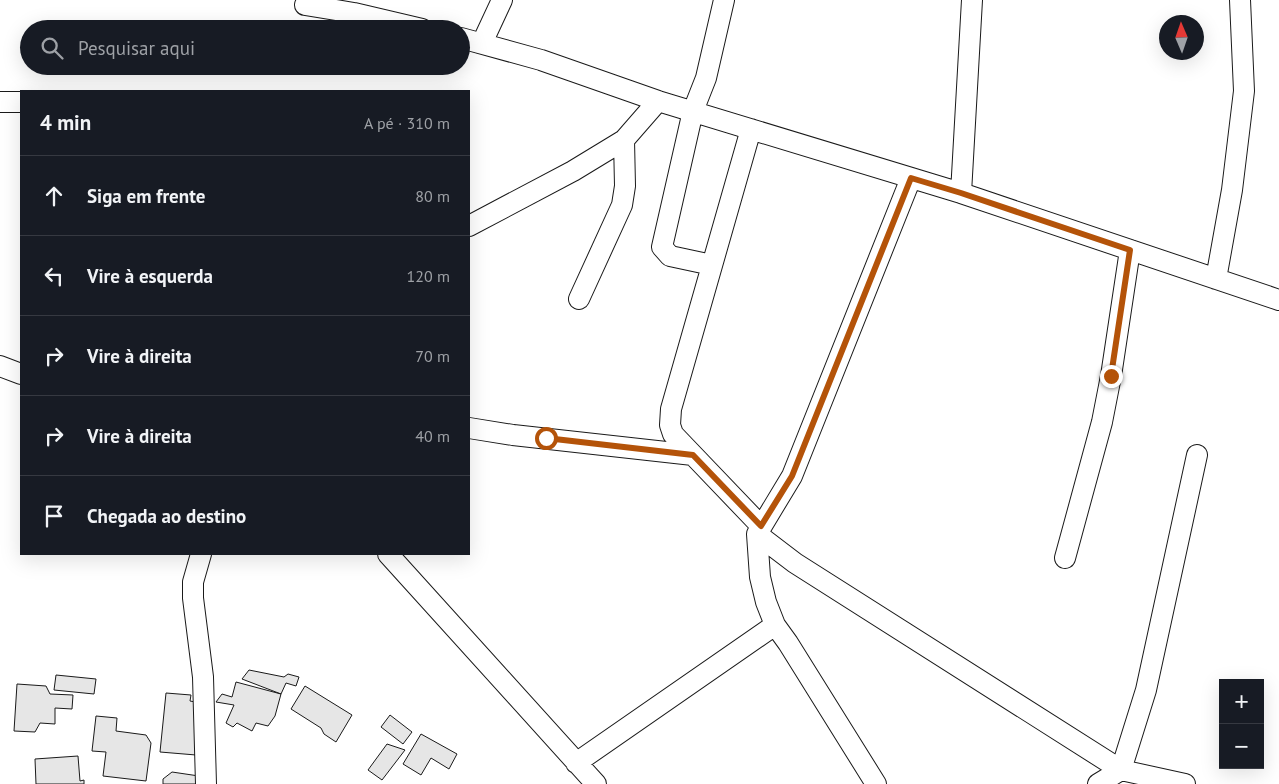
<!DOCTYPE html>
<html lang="pt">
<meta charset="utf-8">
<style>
:root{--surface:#171b24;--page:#20242c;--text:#f1f3f6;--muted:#9ea1a6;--line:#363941}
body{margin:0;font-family:"PT Sans",sans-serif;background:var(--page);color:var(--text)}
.controls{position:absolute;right:15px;bottom:15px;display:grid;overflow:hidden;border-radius:0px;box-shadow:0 5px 20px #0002}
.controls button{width:45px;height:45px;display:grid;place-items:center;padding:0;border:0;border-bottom:1px solid var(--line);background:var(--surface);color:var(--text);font:25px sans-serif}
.compass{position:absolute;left:1159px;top:15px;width:45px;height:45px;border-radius:50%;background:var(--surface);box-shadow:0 5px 20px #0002;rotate:358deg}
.stop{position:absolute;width:15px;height:15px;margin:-11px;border:4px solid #b45309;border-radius:50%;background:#fff}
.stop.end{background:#b45309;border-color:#fff;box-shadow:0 1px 5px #0008}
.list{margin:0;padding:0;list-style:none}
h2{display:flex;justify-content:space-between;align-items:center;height:65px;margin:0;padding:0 20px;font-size:21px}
h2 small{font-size:16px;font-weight:400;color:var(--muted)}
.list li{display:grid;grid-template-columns:32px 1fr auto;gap:15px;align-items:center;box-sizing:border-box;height:80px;padding:0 20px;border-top:1px solid var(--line)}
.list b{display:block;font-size:19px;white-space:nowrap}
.list em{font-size:16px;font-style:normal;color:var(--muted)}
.icon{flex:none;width:28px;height:28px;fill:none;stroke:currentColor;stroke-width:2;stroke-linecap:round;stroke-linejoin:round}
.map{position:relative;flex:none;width:1279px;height:784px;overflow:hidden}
.search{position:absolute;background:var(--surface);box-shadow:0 5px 20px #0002;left:20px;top:20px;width:450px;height:55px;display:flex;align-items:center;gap:12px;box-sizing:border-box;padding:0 18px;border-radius:28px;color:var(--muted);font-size:19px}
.panel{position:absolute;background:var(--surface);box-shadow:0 5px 20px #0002;left:20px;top:90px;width:450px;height:465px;border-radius:0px}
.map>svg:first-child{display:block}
.building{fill:#e6e6e6;stroke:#1a1a1a}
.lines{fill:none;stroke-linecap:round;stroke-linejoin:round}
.minor-casing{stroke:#1a1a1a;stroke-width:22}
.minor{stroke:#fff;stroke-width:20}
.route{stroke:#b45309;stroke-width:6}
</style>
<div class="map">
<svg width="1279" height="784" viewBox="0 0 1279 784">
<rect width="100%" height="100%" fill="#fff"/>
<path class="building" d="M249,670L284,677L288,674L299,677L296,686L286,683L281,694L242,679Z
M56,675L96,679L94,694L54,690Z
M236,682L281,694L275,716L268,726L256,723L252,731L237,723L233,727L226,723L234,705L216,702L222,694L232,697Z
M17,684L46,686L50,694L73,695L72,709L55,708V724L40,723L35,732L14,731Z
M305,686L352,715L336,742L324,734L321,728L291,709Z
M166,693L191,695L190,701L201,703L196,755L160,752Z
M390,715L412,732L403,744L381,727Z
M96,716L117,718L116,731L146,735L151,743L146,781L103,776L106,752L92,751Z
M421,734L457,754L449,769L431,758L421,775L403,764Z
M387,744L405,750L382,780L368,770Z
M78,756L80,781L84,780V784H36L35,759Z
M172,772L199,776L197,784H163V779Z"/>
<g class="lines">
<defs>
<path id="minor" d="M305,5L354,13L422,29
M461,38L541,60L658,101L961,193L1279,300
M482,43L502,0
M0,102H21
M751,129L671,409L670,425L673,434L761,526
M961,193L972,0
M469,226L573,171L624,140L658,101
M712,265L670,256L662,247L693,111L706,78L724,0
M1216,279L1232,190L1244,91L1240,0
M579,299L622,205L625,186L624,140
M0,366L21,374
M469,428L513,435L693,455
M757,534L795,563L1121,770L1146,690L1197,455
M201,554L193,582V598L203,677L206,784
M388,554L596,784
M1065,558L1102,422L1111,376L1130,250
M576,763L775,625
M876,784L788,643L775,625L766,602L760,577L757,534L792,476L911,178
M1098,784L1121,770L1185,784"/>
</defs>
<use href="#minor" class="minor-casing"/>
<use href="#minor" class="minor"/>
</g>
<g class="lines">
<path class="route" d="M546,438L693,455L761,526L792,476L911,178L961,193L1130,250L1111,376"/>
</g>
</svg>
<div class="controls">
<button>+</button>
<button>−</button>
</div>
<svg class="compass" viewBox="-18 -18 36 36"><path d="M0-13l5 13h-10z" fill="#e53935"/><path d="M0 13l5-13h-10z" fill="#9ea1a6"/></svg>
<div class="stop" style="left:546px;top:438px"></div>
<div class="stop end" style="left:1111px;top:376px"></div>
<div class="search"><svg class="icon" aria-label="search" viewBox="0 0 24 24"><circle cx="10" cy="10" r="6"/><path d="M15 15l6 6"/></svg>Pesquisar aqui</div>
<section class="panel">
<h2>4 min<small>A pé · 310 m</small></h2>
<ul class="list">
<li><svg class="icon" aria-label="ahead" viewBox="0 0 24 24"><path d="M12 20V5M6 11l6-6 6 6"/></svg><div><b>Siga em frente</b></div><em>80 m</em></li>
<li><svg class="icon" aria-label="left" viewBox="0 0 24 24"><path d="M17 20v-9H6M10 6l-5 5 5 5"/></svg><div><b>Vire à esquerda</b></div><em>120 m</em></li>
<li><svg class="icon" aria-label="right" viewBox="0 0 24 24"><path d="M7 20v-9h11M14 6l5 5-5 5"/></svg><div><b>Vire à direita</b></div><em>70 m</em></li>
<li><svg class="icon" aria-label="right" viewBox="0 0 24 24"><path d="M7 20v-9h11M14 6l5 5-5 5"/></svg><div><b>Vire à direita</b></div><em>40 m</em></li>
<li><svg class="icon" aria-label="arrive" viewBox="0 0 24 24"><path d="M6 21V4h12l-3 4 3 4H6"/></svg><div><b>Chegada ao destino</b></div></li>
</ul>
</section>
</div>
